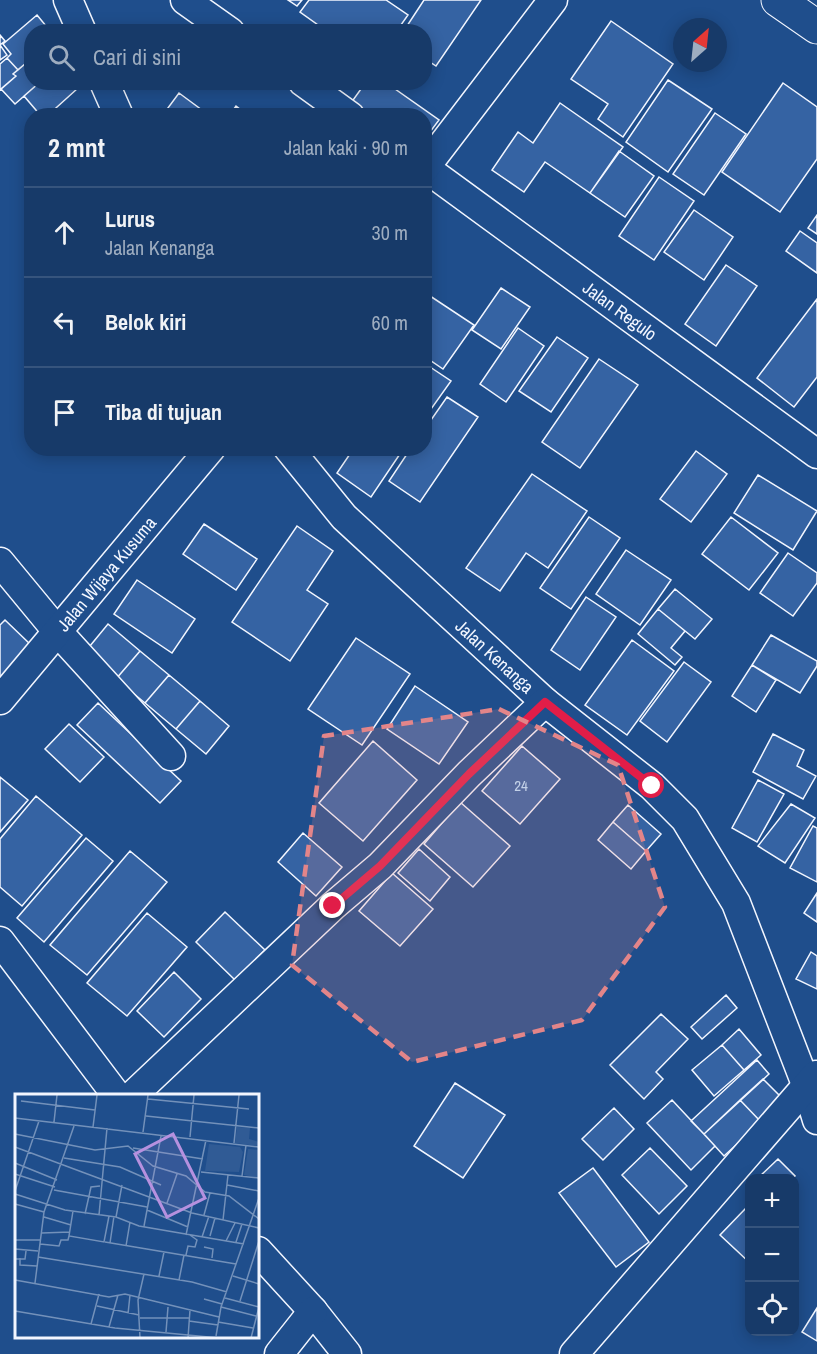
<!DOCTYPE html>
<html lang="id">
<meta charset="utf-8">
<style>
:root{--surface:#173a69;--page:#20416f;--text:#f1f3f6;--muted:#9eadc0;--line:#36547d}
body{margin:0;font-family:"Archivo Narrow",sans-serif;background:var(--page);color:var(--text)}
.controls{position:absolute;right:18px;bottom:18px;display:grid;overflow:hidden;border-radius:12px;box-shadow:0 3px 15px #0003}
.controls button{width:54px;height:54px;display:grid;place-items:center;padding:0;border:0;border-bottom:2px solid var(--line);background:var(--surface);color:var(--text);font:30px sans-serif}
.compass{position:absolute;left:673px;top:18px;width:54px;height:54px;border-radius:50%;background:var(--surface);box-shadow:0 3px 15px #0003;rotate:27deg}
.stop{position:absolute;width:18px;height:18px;margin:-14px;border:4px solid #e11d48;border-radius:50%;background:#fff}
.stop.end{background:#e11d48;border-color:#fff;box-shadow:0 2px 6px #0008}
.list{margin:0;padding:0;list-style:none}
h2{display:flex;justify-content:space-between;align-items:center;height:78px;margin:0;padding:0 24px;font-size:26px}
h2 small{font-size:20px;font-weight:400;color:var(--muted)}
.list li{display:grid;grid-template-columns:39px 1fr auto;gap:18px;align-items:center;box-sizing:border-box;height:90px;padding:0 24px;border-top:2px solid var(--line)}
.list b{display:block;font-size:22px;white-space:nowrap}
.list p{margin:0;font-size:20px;white-space:nowrap;color:var(--muted)}
.list em{font-size:20px;font-style:normal;color:var(--muted)}
.icon{flex:none;width:33px;height:33px;fill:none;stroke:currentColor;stroke-width:2;stroke-linecap:round;stroke-linejoin:round}
.map{position:relative;flex:none;width:817px;height:1354px;overflow:hidden}
.search{position:absolute;background:var(--surface);box-shadow:0 3px 15px #0003;left:24px;top:24px;width:408px;height:66px;display:flex;align-items:center;gap:15px;box-sizing:border-box;padding:0 21px;border-radius:24px;color:var(--muted);font-size:22px}
.panel{position:absolute;background:var(--surface);box-shadow:0 3px 15px #0003;left:24px;top:108px;width:408px;height:348px;border-radius:24px}
.map>svg:first-child{display:block}
.building{fill:#3563a3;stroke:#f2f6ff;stroke-width:1.5}
.lines{fill:none;stroke-linecap:round;stroke-linejoin:round}
.minor-casing{stroke:#f2f6ff;stroke-width:31}
.secondary-casing{stroke:#f2f6ff;stroke-width:35}
.minor{stroke:#1f4e8c;stroke-width:28}
.secondary{stroke:#1f4e8c;stroke-width:33}
.route{stroke:#e11d48;stroke-width:8}
.marked{fill:#e38589;fill-opacity:0.2;stroke:#e38589;stroke-width:4.5;stroke-dasharray:12 8;stroke-linejoin:round}
.labels{text-anchor:middle;dominant-baseline:central;stroke-width:4.5;stroke-linejoin:round;paint-order:stroke}
.number-label{font-size:15px;fill:#c3d1e8}
.street-label{font-size:18px;fill:#f2f6ff;stroke:#1f4e8c}
.inset-road{fill:none;stroke:#7391ba;stroke-width:1.5}
.view{fill:#b691df;fill-opacity:0.15;stroke:#b691df;stroke-width:3}
.inset-edge{fill:none;stroke:#f2f6ff;stroke-width:3}
</style>
<div class="map">
<svg width="817" height="1354" viewBox="0 0 817 1354">
<rect width="100%" height="100%" fill="#1f4e8c"/>
<path class="building" d="M288,0H302L297,6Z
M309,0H386L408,15L396,32H328L300,12Z
M424,0H481L436,66L424,58V32H403Z
M37,15L51,32H32V58L18,70L7,58L11,54L3,44Z
M611,21L673,64L623,137L598,119L608,104L571,79Z
M0,35L5,41L0,45L7,55L0,60Z
M7,58L18,70L13,74L16,76L0,90V64Z
M32,58V82H40L15,104L1,89L16,76L13,74Z
M668,80L712,109L668,172L626,142Z
M40,82H72L77,89L47,116H41L24,96Z
M366,82H385L439,120L424,140V116H360L348,107Z
M783,83L817,107V159L780,212L722,172Z
M179,93L210,116H162Z
M560,103L623,147L590,193L545,162L524,192L492,170L518,132L533,143Z
M236,106L249,116H229Z
M715,113L746,134L704,195L673,174Z
M619,151L654,176L625,217L590,193Z
M659,177L694,201L654,260L619,236Z
M694,210L733,237L704,280L664,252Z
M817,215V234L808,228Z
M800,231L817,243V273L786,251Z
M726,265L757,286L716,346L685,324Z
M501,288L530,307L501,349L472,330Z
M424,292L474,325L443,369L424,356Z
M817,299V377L794,407L757,378Z
M518,328L544,346L506,402L480,384Z
M557,337L588,358L551,412L519,391Z
M599,359L638,385L580,468L542,442Z
M424,363L451,381L424,419Z
M447,397L478,417L420,502L389,481L411,448H424V430Z
M354,448H404L371,497L337,473Z
M696,451L727,474L691,522L660,499Z
M532,474L587,511L548,568L526,553L500,591L466,568Z
M758,475L817,511L793,550L734,513Z
M589,517L620,538L571,609L540,588Z
M731,517L778,553L749,590L702,554Z
M204,524L257,559L236,590L183,554Z
M297,526L333,551L307,590L328,604L290,661L232,622Z
M626,550L671,580L640,625L596,594Z
M788,553L817,573V583L793,616L760,593Z
M137,580L195,619L172,653L114,614Z
M675,589L712,619L695,639L658,609Z
M586,597L616,617L580,670L551,650Z
M658,609L685,631L671,648L682,657L675,665L638,634Z
M5,620L31,645L0,678V625Z
M108,624L140,651L116,679L85,652Z
M771,635L817,661V666L800,693L752,665Z
M356,638L410,674L362,745L308,709Z
M632,640L674,671L627,735L585,705Z
M140,651L169,675L145,703L116,679Z
M684,662L711,682L667,742L640,721Z
M752,665L776,680L756,712L732,696Z
M169,675L200,701L176,729L145,703Z
M415,686L468,722L439,764L387,729Z
M200,701L229,726L206,754L176,729Z
M98,703L181,781L160,803L77,725Z
M69,724L104,757L80,782L45,749Z
M773,734L804,750L797,766L816,776L803,799L753,772Z
M373,741L417,780L363,841L319,803Z
M522,746L560,779L520,824L482,791Z
M0,777L28,800L0,832Z
M758,780L784,794L757,842L732,828Z
M36,796L82,835L22,906L0,887V839Z
M460,802L510,846L473,887L424,844Z
M791,804L815,818L785,863L758,846Z
M628,805L661,834L646,851L613,822Z
M613,822L646,851L631,869L598,840Z
M813,826L817,828V882L790,868Z
M303,833L342,867L316,896L278,862Z
M86,838L113,861L44,942L17,918Z
M419,849L450,877L430,901L398,873Z
M130,851L167,882L87,975L50,945Z
M392,873L433,909L400,946L359,911Z
M817,893V922L804,913Z
M225,912L265,950L235,980L196,942Z
M147,913L187,947L127,1016L87,983Z
M811,952L817,956V989L796,979Z
M174,972L201,999L164,1037L137,1011Z
M726,995L737,1008L702,1039L691,1027Z
M661,1014L688,1039L656,1072L663,1079L644,1099L610,1065Z
M739,1029L761,1055L744,1070L722,1045Z
M722,1045L744,1070L714,1096L692,1070Z
M757,1060L769,1074L704,1134L691,1121Z
M763,1079L784,1100L761,1122L740,1100Z
M455,1083L505,1115L463,1178L414,1146Z
M672,1100L715,1146L691,1170L647,1123Z
M740,1100L761,1122L724,1156L704,1134Z
M614,1108L634,1129L603,1160L582,1139Z
M650,1148L687,1186L659,1214L622,1175Z
M778,1159L795,1176L792,1178H758Z
M593,1168L649,1242L616,1267L559,1193Z
M747,1207L750,1209V1263L720,1235Z
M817,1308V1341L802,1332Z"/>
<g class="lines">
<defs>
<g id="minor">
<path d="M68,0L82,32"/>
<path d="M185,0L230,32"/>
<path d="M104,82L119,116"/>
<path d="M303,82L350,116"/>
<path id="s1" d="M424,167L817,454"/>
<path d="M424,169L553,0"/>
<path id="s2" d="M288,448L344,517L545,702L652,786L685,819L736,903L807,1087L817,1120"/>
<path d="M0,562L57,631L171,756"/>
<path id="s3" d="M0,700L211,448"/>
<path d="M0,941L117,1096"/>
<path d="M132,1096L333,906L380,866L469,774L545,702"/>
<path d="M258,1251L313,1311L347,1354"/>
<path d="M279,1354L313,1311"/>
<path d="M574,1354L816,1075"/>
</g>
<path id="secondary" d="M778,0L817,27"/>
</defs>
<use href="#minor" class="minor-casing"/>
<use href="#secondary" class="secondary-casing"/>
<use href="#minor" class="minor"/>
<use href="#secondary" class="secondary"/>
</g>
<g class="lines">
<path class="route" d="M333,906L380,866L469,774L545,702L652,786"/>
</g>
<path class="marked" d="M499,709L618,765L665,907L582,1020L412,1062L292,965L324,736Z"/>
<g class="labels">
<g class="number-label">
<text x="521" y="785">24</text>
</g>
<g class="street-label">
<text stroke="none"><textPath href="#s1" startOffset="243">Jalan Regulo</textPath></text>
<text stroke="none"><textPath href="#s3" startOffset="165">Jalan Wijaya Kusuma</textPath></text>
<text stroke="none"><textPath href="#s2" startOffset="294">Jalan Kenanga</textPath></text>
</g>
</g>
<g transform="translate(15 1094)">
<rect width="244" height="244" fill="#1f4e8c"/>
<path d="M222,33L235,34L234,45L244,48V52L220,49ZM194,50L225,53L228,58L224,78L190,77ZM233,55L244,56V84L229,81Z" fill="#305b95"/>
<path class="inset-road" d="M133,5L234,15M6,7L80,16M131,22L244,34M0,24L244,53M39,28L42,1M78,33L82,1M128,38L133,1M0,40L80,56L113,52L138,72L171,82L190,98L214,102L244,125M175,43L179,1M219,49L224,1M0,53L177,119L244,134M118,54L188,65M49,64L105,73L146,91M0,69L42,86M186,78L244,84M0,80L40,93M227,82L231,51M212,91L244,97M39,96L132,113M0,97L24,27M0,100L50,116L101,123L124,132L229,150M152,109L162,80M0,110L29,118M132,116L173,133M58,117L54,142L89,148L94,122M70,120L76,93L85,92M84,121L92,34M189,121L195,99M29,123L56,131M101,123L107,91M208,126L213,81M129,132L146,42M27,139L55,138M171,141L191,46M195,142L200,124M187,143L194,122M0,146H26M211,147L220,129M90,148L221,170M221,148L227,130M95,149L99,122M25,150L44,152L46,146H53L54,142M111,152L115,128M189,153L198,155L197,164M0,155L23,157M171,161L173,152L180,153L182,146L175,141M23,163L177,188L212,198M5,164V171L22,172M0,165H10L11,157M144,182L149,158M218,182L244,190M0,186L94,203L110,200L204,223M164,186L169,161M20,189L29,118L59,32M210,204L244,213M189,205L207,210M225,207L244,147M82,212L124,221M206,213L241,222M0,217L100,234L204,244M113,220L115,201M125,224H174M174,227L203,231M203,228L238,234M76,230L84,200M94,233L103,201M151,238L153,213M201,242L206,213L244,104M125,244L123,206L129,180M173,244L175,216M236,244L244,213"/>
<path class="view" d="M158,40L190,104L152,123L120,60Z"/>
<rect width="244" height="244" class="inset-edge"/>
</g>
</svg>
<div class="controls">
<button>+</button>
<button>−</button>
<button><svg class="icon" aria-label="locate" viewBox="0 0 24 24"><circle cx="12" cy="12" r="6"/><path d="M12 2v4M12 18v4M2 12h4M18 12h4"/></svg></button>
</div>
<svg class="compass" viewBox="-18 -18 36 36"><path d="M0-13l5 13h-10z" fill="#e53935"/><path d="M0 13l5-13h-10z" fill="#9eadc0"/></svg>
<div class="stop" style="left:652px;top:786px"></div>
<div class="stop end" style="left:333px;top:906px"></div>
<div class="search"><svg class="icon" aria-label="search" viewBox="0 0 24 24"><circle cx="10" cy="10" r="6"/><path d="M15 15l6 6"/></svg>Cari di sini</div>
<section class="panel">
<h2>2 mnt<small>Jalan kaki · 90 m</small></h2>
<ul class="list">
<li><svg class="icon" aria-label="ahead" viewBox="0 0 24 24"><path d="M12 20V5M6 11l6-6 6 6"/></svg><div><b>Lurus</b><p>Jalan Kenanga</p></div><em>30 m</em></li>
<li><svg class="icon" aria-label="left" viewBox="0 0 24 24"><path d="M17 20v-9H6M10 6l-5 5 5 5"/></svg><div><b>Belok kiri</b></div><em>60 m</em></li>
<li><svg class="icon" aria-label="arrive" viewBox="0 0 24 24"><path d="M6 21V4h12l-3 4 3 4H6"/></svg><div><b>Tiba di tujuan</b></div></li>
</ul>
</section>
</div>
